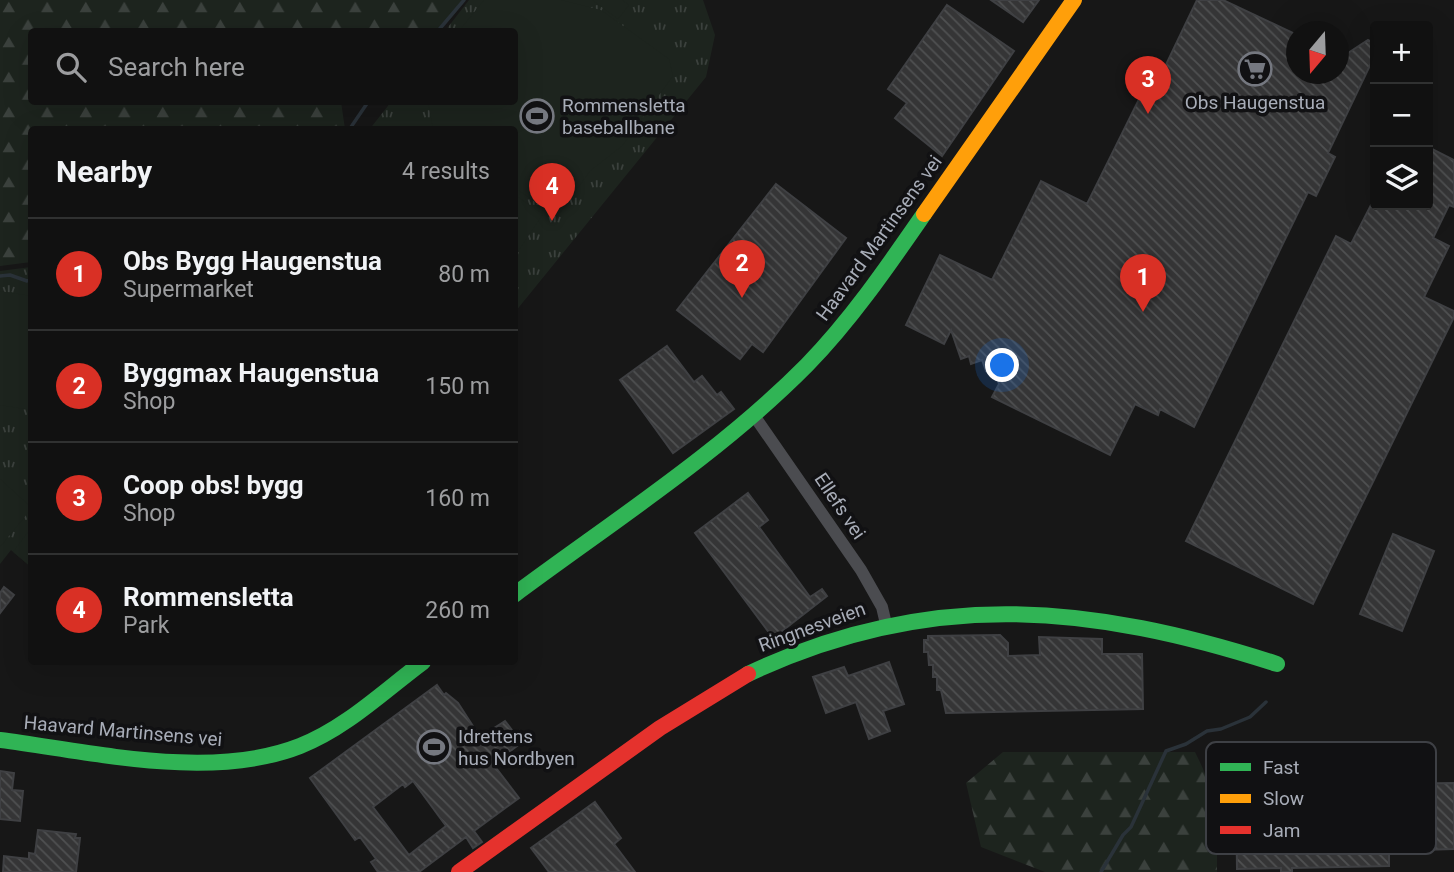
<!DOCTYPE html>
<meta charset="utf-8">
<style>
:root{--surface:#111;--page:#1a1a1a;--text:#f1f3f6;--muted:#9c9d9f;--line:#303131;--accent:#d93025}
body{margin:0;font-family:Roboto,sans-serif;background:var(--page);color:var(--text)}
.controls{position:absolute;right:21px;top:21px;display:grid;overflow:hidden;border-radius:7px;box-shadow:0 7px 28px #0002}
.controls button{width:63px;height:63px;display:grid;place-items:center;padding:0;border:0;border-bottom:2px solid var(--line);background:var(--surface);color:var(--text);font:35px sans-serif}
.compass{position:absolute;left:1286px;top:21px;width:63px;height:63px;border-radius:50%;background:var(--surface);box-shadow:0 7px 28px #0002;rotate:199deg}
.you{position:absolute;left:1003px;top:366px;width:24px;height:24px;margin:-18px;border:5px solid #fff;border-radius:50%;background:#1a73e8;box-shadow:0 0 0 10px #1a73e833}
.badge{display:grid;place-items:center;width:46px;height:46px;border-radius:50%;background:var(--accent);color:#fff;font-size:23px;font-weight:700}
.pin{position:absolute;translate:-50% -58px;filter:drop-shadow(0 2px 4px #0008)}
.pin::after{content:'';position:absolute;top:37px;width:24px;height:21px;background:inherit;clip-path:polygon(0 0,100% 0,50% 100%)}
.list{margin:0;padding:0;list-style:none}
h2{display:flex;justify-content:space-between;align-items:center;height:91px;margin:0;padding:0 28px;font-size:30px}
h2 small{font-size:23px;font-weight:400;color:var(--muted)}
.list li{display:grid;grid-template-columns:46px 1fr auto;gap:21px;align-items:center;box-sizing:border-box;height:112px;padding:0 28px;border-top:2px solid var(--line)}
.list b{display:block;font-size:26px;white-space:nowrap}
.list p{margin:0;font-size:23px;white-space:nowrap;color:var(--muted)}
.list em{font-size:23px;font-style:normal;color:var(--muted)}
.icon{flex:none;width:38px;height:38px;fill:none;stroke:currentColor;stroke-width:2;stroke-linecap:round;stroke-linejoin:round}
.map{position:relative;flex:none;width:1454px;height:872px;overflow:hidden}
.search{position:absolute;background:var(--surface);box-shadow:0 7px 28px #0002;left:28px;top:28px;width:490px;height:77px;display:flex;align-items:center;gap:18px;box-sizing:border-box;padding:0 24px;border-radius:7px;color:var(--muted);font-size:26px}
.panel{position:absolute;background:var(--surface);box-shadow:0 7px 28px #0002;left:28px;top:126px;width:490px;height:539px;border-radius:7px}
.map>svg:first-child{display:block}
.grass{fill:url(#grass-tufts)}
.forest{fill:url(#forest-firs)}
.garden{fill:#1d241e}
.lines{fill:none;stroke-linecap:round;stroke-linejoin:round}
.stream{stroke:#2a3239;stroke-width:3.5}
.building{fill:url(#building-back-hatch);stroke:#3f4043;stroke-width:2;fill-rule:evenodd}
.street{stroke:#4b4c50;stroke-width:12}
.fast{stroke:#30b455;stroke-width:16}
.slow{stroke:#ff9f0a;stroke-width:16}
.jam{stroke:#e5322d;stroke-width:16}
.labels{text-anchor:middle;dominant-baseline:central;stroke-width:7;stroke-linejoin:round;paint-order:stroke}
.poi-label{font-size:19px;fill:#a8adb8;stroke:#111113;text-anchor:start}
.street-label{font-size:19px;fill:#a8adb8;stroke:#111113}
.key{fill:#111113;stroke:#3e4045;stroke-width:2}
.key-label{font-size:19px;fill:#a8adb8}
</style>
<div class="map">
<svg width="1454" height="872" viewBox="0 0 1454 872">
<defs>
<pattern id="grass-tufts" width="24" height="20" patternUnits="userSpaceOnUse" patternTransform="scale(1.75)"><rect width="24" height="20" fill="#1d241e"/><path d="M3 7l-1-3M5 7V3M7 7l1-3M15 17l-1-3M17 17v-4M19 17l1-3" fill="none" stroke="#3b413d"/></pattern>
<pattern id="forest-firs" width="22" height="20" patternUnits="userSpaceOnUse" patternTransform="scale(1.75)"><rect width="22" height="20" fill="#1d241e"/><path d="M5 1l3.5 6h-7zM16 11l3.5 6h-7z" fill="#3b413d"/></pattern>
<pattern id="building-back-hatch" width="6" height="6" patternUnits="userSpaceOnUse" patternTransform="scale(1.75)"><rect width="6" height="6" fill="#353536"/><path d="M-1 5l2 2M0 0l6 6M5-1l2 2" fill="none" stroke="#4f5051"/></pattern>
</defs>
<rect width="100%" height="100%" fill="#171717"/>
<path class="grass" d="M469,0H703L715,35L706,77L515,312L514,130H369L391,102H514V32L445,31Z
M31,267V567L11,550L0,564V271Z"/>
<path class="forest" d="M0,0H462L445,23L433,31L32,32V102H341L345,129L32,130L31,262L0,266Z
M1003,752H1195C1219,799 1217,821 1217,872H1045L981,847L966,783Z"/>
<path class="garden" d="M484,0H561L601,10L669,59L673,76L622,146L590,171L557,217L515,188L514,130L433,129L428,102H514V32L459,31Z
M592,0H622L629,5L618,19Z
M515,195L543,214L515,256Z
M0,291L31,296V410L0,405Z
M0,479L32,508L0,547Z
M31,528V567L13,552Z"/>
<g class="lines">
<path class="stream" d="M437,32L464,0
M349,130L368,102
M0,276L10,275L27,281L32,279
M1101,872L1123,835L1131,827L1166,751L1186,744L1207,731L1221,729L1250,717L1266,702"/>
</g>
<path class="building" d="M991,0H1039L1023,22Z
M1197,0H1223L1297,35V74H1339V59L1368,40L1375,44V55L1328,153L1335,157L1316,196L1308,192L1194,427L1160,409L1158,415L1135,404L1110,455L992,397L999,384L993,368L986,371L982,360L971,364L969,356L961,359L951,330L944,344L906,325L940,255L992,280L1041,181L1087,204L1154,69L1162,73Z
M947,5L1014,51L942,156L895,118L907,103L888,89Z
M1428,147L1454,160V207L1449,205L1433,238L1449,246L1424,297L1454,311V317L1313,604L1186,541L1336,236L1351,244L1371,205H1428Z
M776,184L846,238L763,352L752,344L740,359L677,310Z
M667,346L694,382L702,376L717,395L721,392L734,409L673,453L620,380Z
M748,493L768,520L759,527L810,597L822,589L827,596L773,638L695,533Z
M1393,534L1434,551L1402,631L1360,614Z
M4,587L14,595L0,613V593Z
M1000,635L1008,643V656L1040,655L1039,637L1102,639V654H1142L1143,709L946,713L941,690H937V677H933V665H929L928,652H924V640H928V636Z
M889,662L904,704L883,711L890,731L869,739L856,702L826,713L813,677L844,667L848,676Z
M437,685L444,695L446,693L458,703L480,737L505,721L515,734L519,731L525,740L493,764L519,798L474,831L482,842L473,848L466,837L419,872H378L371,862L376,859L360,837L355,840L310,778ZM413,781L446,826L409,855L373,807L403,784L405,787Z
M0,771L14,773L12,790L23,791L20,821L0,819Z
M1454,783V849L1389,851V866L1292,868V872H1281V868L1237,869L1236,786Z
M595,802L621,838L614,844L635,872H549L531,848Z
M38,830L76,834L75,838H80L76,872H3L4,856L29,859V853L35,854Z"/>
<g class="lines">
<path class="street" d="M753,414L861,570L882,607L886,624"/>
<path class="fast" d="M514,595C612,522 720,453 807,365C851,320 888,266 924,214
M748,674C930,588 1091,604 1277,664
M0,740C93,752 211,781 300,746C346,728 384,691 423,662"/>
<path class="slow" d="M924,214L1074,0"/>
<path class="jam" d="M459,872L660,728L748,674"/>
</g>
<defs>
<symbol id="supermarket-ring" viewBox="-11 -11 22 22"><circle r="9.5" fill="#111113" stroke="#757880" stroke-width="1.5"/><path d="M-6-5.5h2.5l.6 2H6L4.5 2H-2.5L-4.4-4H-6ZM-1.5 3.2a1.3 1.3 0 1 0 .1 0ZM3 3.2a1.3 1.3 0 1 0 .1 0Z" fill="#757880"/></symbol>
<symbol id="stadium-ring" viewBox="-11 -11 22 22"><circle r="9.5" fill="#111113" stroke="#757880" stroke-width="1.5"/><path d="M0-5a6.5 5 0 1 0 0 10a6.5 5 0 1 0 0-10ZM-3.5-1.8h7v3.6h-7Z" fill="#757880"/></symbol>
</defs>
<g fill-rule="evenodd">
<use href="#supermarket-ring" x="1236" y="50" width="38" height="38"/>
<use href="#stadium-ring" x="518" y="97" width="38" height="38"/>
<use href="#stadium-ring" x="415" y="728" width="38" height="38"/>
</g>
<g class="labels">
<g class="poi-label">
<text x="1255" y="102" text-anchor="middle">Obs Haugenstua</text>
<text x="562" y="105">Rommensletta<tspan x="562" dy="22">baseballbane</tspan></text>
<text x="458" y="736">Idrettens<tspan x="458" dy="22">hus Nordbyen</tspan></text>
</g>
<g class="street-label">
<text transform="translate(879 238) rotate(-54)">Haavard Martinsens vei</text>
<text transform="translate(840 506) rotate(56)">Ellefs vei</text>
<text transform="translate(812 627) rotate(-20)">Ringnesveien</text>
<text transform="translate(123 731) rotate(5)">Haavard Martinsens vei</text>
</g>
</g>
<rect x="1206" y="742" width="230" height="112" rx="10" class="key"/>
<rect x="1220" y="763" width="31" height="8" fill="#30b455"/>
<rect x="1220" y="794" width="31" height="9" fill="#ff9f0a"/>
<rect x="1220" y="826" width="31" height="8" fill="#e5322d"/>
<g class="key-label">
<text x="1263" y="774">Fast</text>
<text x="1263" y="805">Slow</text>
<text x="1263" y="837">Jam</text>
</g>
</svg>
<div class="controls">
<button>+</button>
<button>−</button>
<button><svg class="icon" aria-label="layers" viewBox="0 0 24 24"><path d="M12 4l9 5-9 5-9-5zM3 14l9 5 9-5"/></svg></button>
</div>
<svg class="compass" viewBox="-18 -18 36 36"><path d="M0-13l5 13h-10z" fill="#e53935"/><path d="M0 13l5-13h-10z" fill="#9c9d9f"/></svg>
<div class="you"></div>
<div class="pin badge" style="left:1143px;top:312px">1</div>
<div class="pin badge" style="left:742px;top:298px">2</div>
<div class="pin badge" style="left:1148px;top:114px">3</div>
<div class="pin badge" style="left:552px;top:221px">4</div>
<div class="search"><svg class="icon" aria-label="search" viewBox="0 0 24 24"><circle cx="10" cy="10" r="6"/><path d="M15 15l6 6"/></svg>Search here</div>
<section class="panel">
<h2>Nearby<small>4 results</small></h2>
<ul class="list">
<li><span class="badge">1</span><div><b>Obs Bygg Haugenstua</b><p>Supermarket</p></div><em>80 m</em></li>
<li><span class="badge">2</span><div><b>Byggmax Haugenstua</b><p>Shop</p></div><em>150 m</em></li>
<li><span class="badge">3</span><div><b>Coop obs! bygg</b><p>Shop</p></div><em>160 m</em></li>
<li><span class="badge">4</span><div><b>Rommensletta</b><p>Park</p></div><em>260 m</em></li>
</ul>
</section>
</div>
